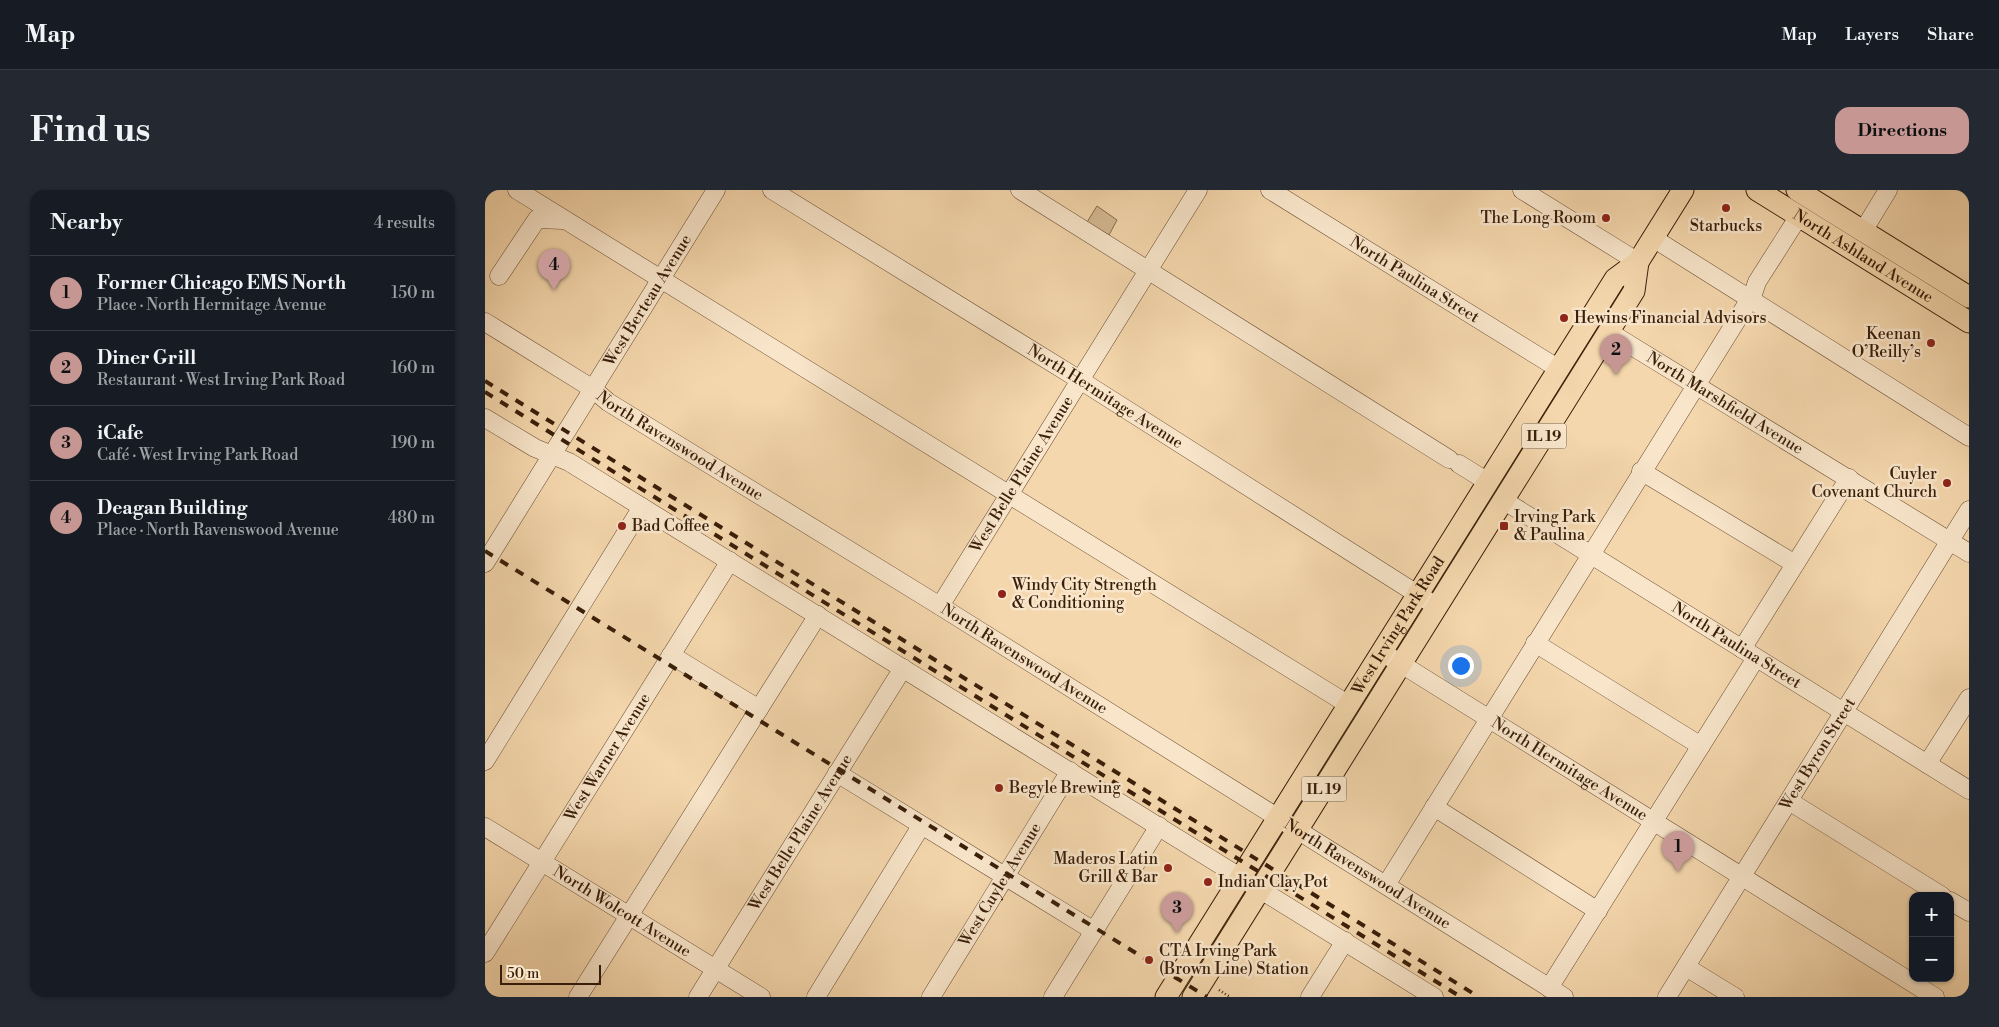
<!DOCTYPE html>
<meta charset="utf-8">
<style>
:root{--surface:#171b24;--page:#242831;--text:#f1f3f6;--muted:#9ea1a6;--line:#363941;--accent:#c59692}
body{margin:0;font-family:"Libre Bodoni",serif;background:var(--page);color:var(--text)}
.controls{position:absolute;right:15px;bottom:15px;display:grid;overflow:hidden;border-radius:10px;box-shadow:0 1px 4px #0004}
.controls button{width:45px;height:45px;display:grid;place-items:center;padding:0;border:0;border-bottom:1px solid var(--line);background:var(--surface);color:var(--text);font:25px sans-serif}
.scale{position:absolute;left:15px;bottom:12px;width:101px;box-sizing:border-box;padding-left:5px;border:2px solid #391e09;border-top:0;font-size:14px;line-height:18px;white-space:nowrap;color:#391e09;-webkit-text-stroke:4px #f8e5ca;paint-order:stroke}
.you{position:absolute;left:975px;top:475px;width:18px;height:18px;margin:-12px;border:4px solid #fff;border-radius:50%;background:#1a73e8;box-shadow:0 0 0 8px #1a73e833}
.badge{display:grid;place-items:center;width:32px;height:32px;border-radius:50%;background:var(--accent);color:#111;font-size:16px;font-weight:700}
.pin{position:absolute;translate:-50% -41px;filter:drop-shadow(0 1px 2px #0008)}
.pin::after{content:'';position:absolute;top:26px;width:18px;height:15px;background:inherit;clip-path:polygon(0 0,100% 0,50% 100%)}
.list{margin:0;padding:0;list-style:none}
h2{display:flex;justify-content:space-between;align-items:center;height:65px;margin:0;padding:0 20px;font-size:21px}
h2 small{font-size:16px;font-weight:400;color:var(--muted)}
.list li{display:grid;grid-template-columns:32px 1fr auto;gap:15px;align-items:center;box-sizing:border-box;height:75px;padding:0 20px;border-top:1px solid var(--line)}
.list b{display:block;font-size:19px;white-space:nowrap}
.list p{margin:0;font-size:16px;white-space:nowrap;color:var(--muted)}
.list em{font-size:16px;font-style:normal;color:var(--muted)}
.map{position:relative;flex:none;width:1484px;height:807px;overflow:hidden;border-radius:15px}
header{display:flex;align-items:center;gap:30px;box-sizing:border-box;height:70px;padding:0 25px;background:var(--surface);border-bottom:1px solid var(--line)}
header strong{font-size:24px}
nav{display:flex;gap:28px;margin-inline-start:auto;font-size:18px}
.intro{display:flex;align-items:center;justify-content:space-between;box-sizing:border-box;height:120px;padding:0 30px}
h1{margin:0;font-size:35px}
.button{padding:12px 22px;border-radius:15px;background:var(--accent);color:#111;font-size:18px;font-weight:700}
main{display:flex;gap:30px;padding:0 30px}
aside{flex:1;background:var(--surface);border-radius:15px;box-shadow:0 1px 4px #0004}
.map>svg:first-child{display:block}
.green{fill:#d5b891;stroke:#876b4d}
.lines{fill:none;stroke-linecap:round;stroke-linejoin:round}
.minor-casing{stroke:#684c32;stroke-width:19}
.major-casing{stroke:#391e09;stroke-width:23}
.path{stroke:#391e09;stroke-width:2.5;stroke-dasharray:1 2.5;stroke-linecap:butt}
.minor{stroke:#f8e5ca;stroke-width:18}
.major{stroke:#f5d7ad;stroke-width:21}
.rail{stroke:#391e09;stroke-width:4;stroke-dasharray:9 9;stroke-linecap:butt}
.poi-dot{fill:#8f2418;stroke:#f8e5ca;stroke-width:2}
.labels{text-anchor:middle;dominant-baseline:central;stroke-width:5;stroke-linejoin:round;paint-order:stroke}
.shield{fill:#f8e5ca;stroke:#725a43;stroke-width:1}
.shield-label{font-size:15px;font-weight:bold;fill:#391e09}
.poi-label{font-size:16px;fill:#391e09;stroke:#f8e5ca;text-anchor:start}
.street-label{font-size:16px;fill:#391e09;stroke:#f8e5ca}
</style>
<header>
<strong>Map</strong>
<nav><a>Map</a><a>Layers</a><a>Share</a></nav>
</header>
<div class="intro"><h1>Find us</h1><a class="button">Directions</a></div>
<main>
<aside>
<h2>Nearby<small>4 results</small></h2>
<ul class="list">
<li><span class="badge">1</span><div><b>Former Chicago EMS North</b><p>Place · North Hermitage Avenue</p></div><em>150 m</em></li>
<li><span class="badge">2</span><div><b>Diner Grill</b><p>Restaurant · West Irving Park Road</p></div><em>160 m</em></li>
<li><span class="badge">3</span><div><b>iCafe</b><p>Café · West Irving Park Road</p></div><em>190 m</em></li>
<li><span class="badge">4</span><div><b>Deagan Building</b><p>Place · North Ravenswood Avenue</p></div><em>480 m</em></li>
</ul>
</aside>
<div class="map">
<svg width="1484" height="807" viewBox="0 0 1484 807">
<rect width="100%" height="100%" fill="#f5d7ad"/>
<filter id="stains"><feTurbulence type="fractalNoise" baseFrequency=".004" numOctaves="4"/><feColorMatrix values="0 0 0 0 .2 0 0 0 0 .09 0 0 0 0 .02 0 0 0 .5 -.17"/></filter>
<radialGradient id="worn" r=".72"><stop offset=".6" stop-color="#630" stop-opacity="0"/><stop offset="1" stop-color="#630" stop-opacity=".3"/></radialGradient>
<path class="green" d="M612,16L632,30L624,45L602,32Z
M1127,108L1132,110L961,389L955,385Z
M745,721L751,725L711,789L705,785Z"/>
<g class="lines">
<defs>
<g id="minor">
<path d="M32,0L864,515"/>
<path id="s1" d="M287,0L595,190L943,411"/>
<path d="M535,0L964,269"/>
<path id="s2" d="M785,0L1074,179"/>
<path d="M1037,0L1153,72"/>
<path d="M1378,41L1403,0"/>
<path d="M1168,48L1484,247"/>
<path d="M14,86L52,29L78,30"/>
<path id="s3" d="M0,132L108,199L123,212L455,416L1079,807"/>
<path id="s4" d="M1124,142L1484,363"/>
<path d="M0,228L50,258L84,272L949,807"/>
<path d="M974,274L1003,292"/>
<path d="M1156,281L1310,374"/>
<path id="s5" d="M1018,310L1484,600"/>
<path id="s6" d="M0,373L231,0"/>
<path id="s7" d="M455,416L713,0"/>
<path d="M1050,453L1216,556"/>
<path d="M1257,459L1364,288"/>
<path id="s8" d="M897,462L1450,807"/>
<path d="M186,465L274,519"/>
<path d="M0,571L157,317"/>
<path d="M1442,574L1484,508"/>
<path d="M352,583L609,741"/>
<path d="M1304,611L1457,706"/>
<path d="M949,617L1113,721"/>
<path id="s9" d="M0,637L276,807"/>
<path d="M901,695L1268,104L1272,92L1314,26"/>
<path d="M1465,711L1484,722"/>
<path id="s10" d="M0,763L245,371"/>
<path d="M1201,777L1250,807"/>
<path d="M1064,798L1271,468"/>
<path d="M93,807L333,425"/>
<path id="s11" d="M213,807L418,478"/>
<path d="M331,807L436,636"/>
<path id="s12" d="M446,807L585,581"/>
<path d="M568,807L674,636"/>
<path d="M825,807L860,751"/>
<path id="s13" d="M1182,807L1484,320"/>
</g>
<g id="major">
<path id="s14" d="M1272,0L1484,132"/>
<path d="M1312,0L1484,107"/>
<path id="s15" d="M681,807L1130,89L1153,72L1198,0"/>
<path d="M708,807L1149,101L1153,72"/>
</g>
</defs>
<use href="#minor" class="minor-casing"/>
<use href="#major" class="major-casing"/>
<path class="path" d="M734,800L745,807"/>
<use href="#minor" class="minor"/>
<use href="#major" class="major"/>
<path class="rail" d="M0,191L994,807
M0,202L976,807
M0,361L722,807"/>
</g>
<g class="poi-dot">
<circle cx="1241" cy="18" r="5"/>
<circle cx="1121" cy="28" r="5"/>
<circle cx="1079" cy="128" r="5"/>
<circle cx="1446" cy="153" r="5"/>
<circle cx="1462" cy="293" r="5"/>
<circle cx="137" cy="336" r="5"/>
<rect x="1014" y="331" width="10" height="10" rx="2.5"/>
<circle cx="517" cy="404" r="5"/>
<circle cx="514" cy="598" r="5"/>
<circle cx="683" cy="678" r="5"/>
<circle cx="723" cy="692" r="5"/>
<circle cx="664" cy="770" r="5"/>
</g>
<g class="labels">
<g class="shield">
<rect x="1036.5" y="233.5" width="45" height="25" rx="4"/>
<rect x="816.5" y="586.5" width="45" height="25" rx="4"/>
</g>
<g class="shield-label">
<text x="1059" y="246">IL 19</text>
<text x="839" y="599">IL 19</text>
</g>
<g class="poi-label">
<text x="1111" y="28" text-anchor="end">The Long Room</text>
<text x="1241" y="36" text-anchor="middle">Starbucks</text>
<text x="1089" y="128">Hewins Financial Advisors</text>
<text x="1436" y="144" text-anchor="end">Keenan<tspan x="1436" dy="18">O’Reilly’s</tspan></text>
<text x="1452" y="284" text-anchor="end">Cuyler<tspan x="1452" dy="18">Covenant Church</tspan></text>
<text x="1029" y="327">Irving Park<tspan x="1029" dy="18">&amp; Paulina</tspan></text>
<text x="147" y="336">Bad Coffee</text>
<text x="527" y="395">Windy City Strength<tspan x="527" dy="18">&amp; Conditioning</tspan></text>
<text x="524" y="598">Begyle Brewing</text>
<text x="673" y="669" text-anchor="end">Maderos Latin<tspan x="673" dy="18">Grill &amp; Bar</tspan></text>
<text x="733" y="692">Indian Clay Pot</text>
<text x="674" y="761">CTA Irving Park<tspan x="674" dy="18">(Brown Line) Station</tspan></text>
</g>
<g class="street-label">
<text stroke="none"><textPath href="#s14" startOffset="125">North Ashland Avenue</textPath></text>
<text stroke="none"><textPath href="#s2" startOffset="170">North Paulina Street</textPath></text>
<text stroke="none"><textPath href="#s6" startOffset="309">West Berteau Avenue</textPath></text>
<text stroke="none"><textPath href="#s1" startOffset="392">North Hermitage Avenue</textPath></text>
<text stroke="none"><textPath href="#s4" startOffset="136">North Marshfield Avenue</textPath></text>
<text stroke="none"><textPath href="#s3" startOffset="231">North Ravenswood Avenue</textPath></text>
<text stroke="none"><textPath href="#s7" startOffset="155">West Belle Plaine Avenue</textPath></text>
<text stroke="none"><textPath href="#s15" startOffset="438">West Irving Park Road</textPath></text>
<text stroke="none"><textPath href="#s5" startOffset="275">North Paulina Street</textPath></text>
<text stroke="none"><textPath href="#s3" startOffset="636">North Ravenswood Avenue</textPath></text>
<text stroke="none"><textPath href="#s13" startOffset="286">West Byron Street</textPath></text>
<text stroke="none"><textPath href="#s10" startOffset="231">West Warner Avenue</textPath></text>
<text stroke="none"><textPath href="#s8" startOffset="221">North Hermitage Avenue</textPath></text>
<text stroke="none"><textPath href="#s11" startOffset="194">West Belle Plaine Avenue</textPath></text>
<text stroke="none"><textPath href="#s3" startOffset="1041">North Ravenswood Avenue</textPath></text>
<text stroke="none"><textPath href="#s12" startOffset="132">West Cuyler Avenue</textPath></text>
<text stroke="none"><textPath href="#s9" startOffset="161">North Wolcott Avenue</textPath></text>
</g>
</g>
<rect width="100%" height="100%" filter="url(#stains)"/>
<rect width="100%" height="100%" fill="url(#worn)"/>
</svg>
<div class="controls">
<button>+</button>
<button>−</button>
</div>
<div class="scale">50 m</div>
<div class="you"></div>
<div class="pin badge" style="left:1193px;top:682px">1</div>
<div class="pin badge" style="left:1131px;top:185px">2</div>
<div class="pin badge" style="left:692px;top:743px">3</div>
<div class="pin badge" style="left:69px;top:100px">4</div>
</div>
</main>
